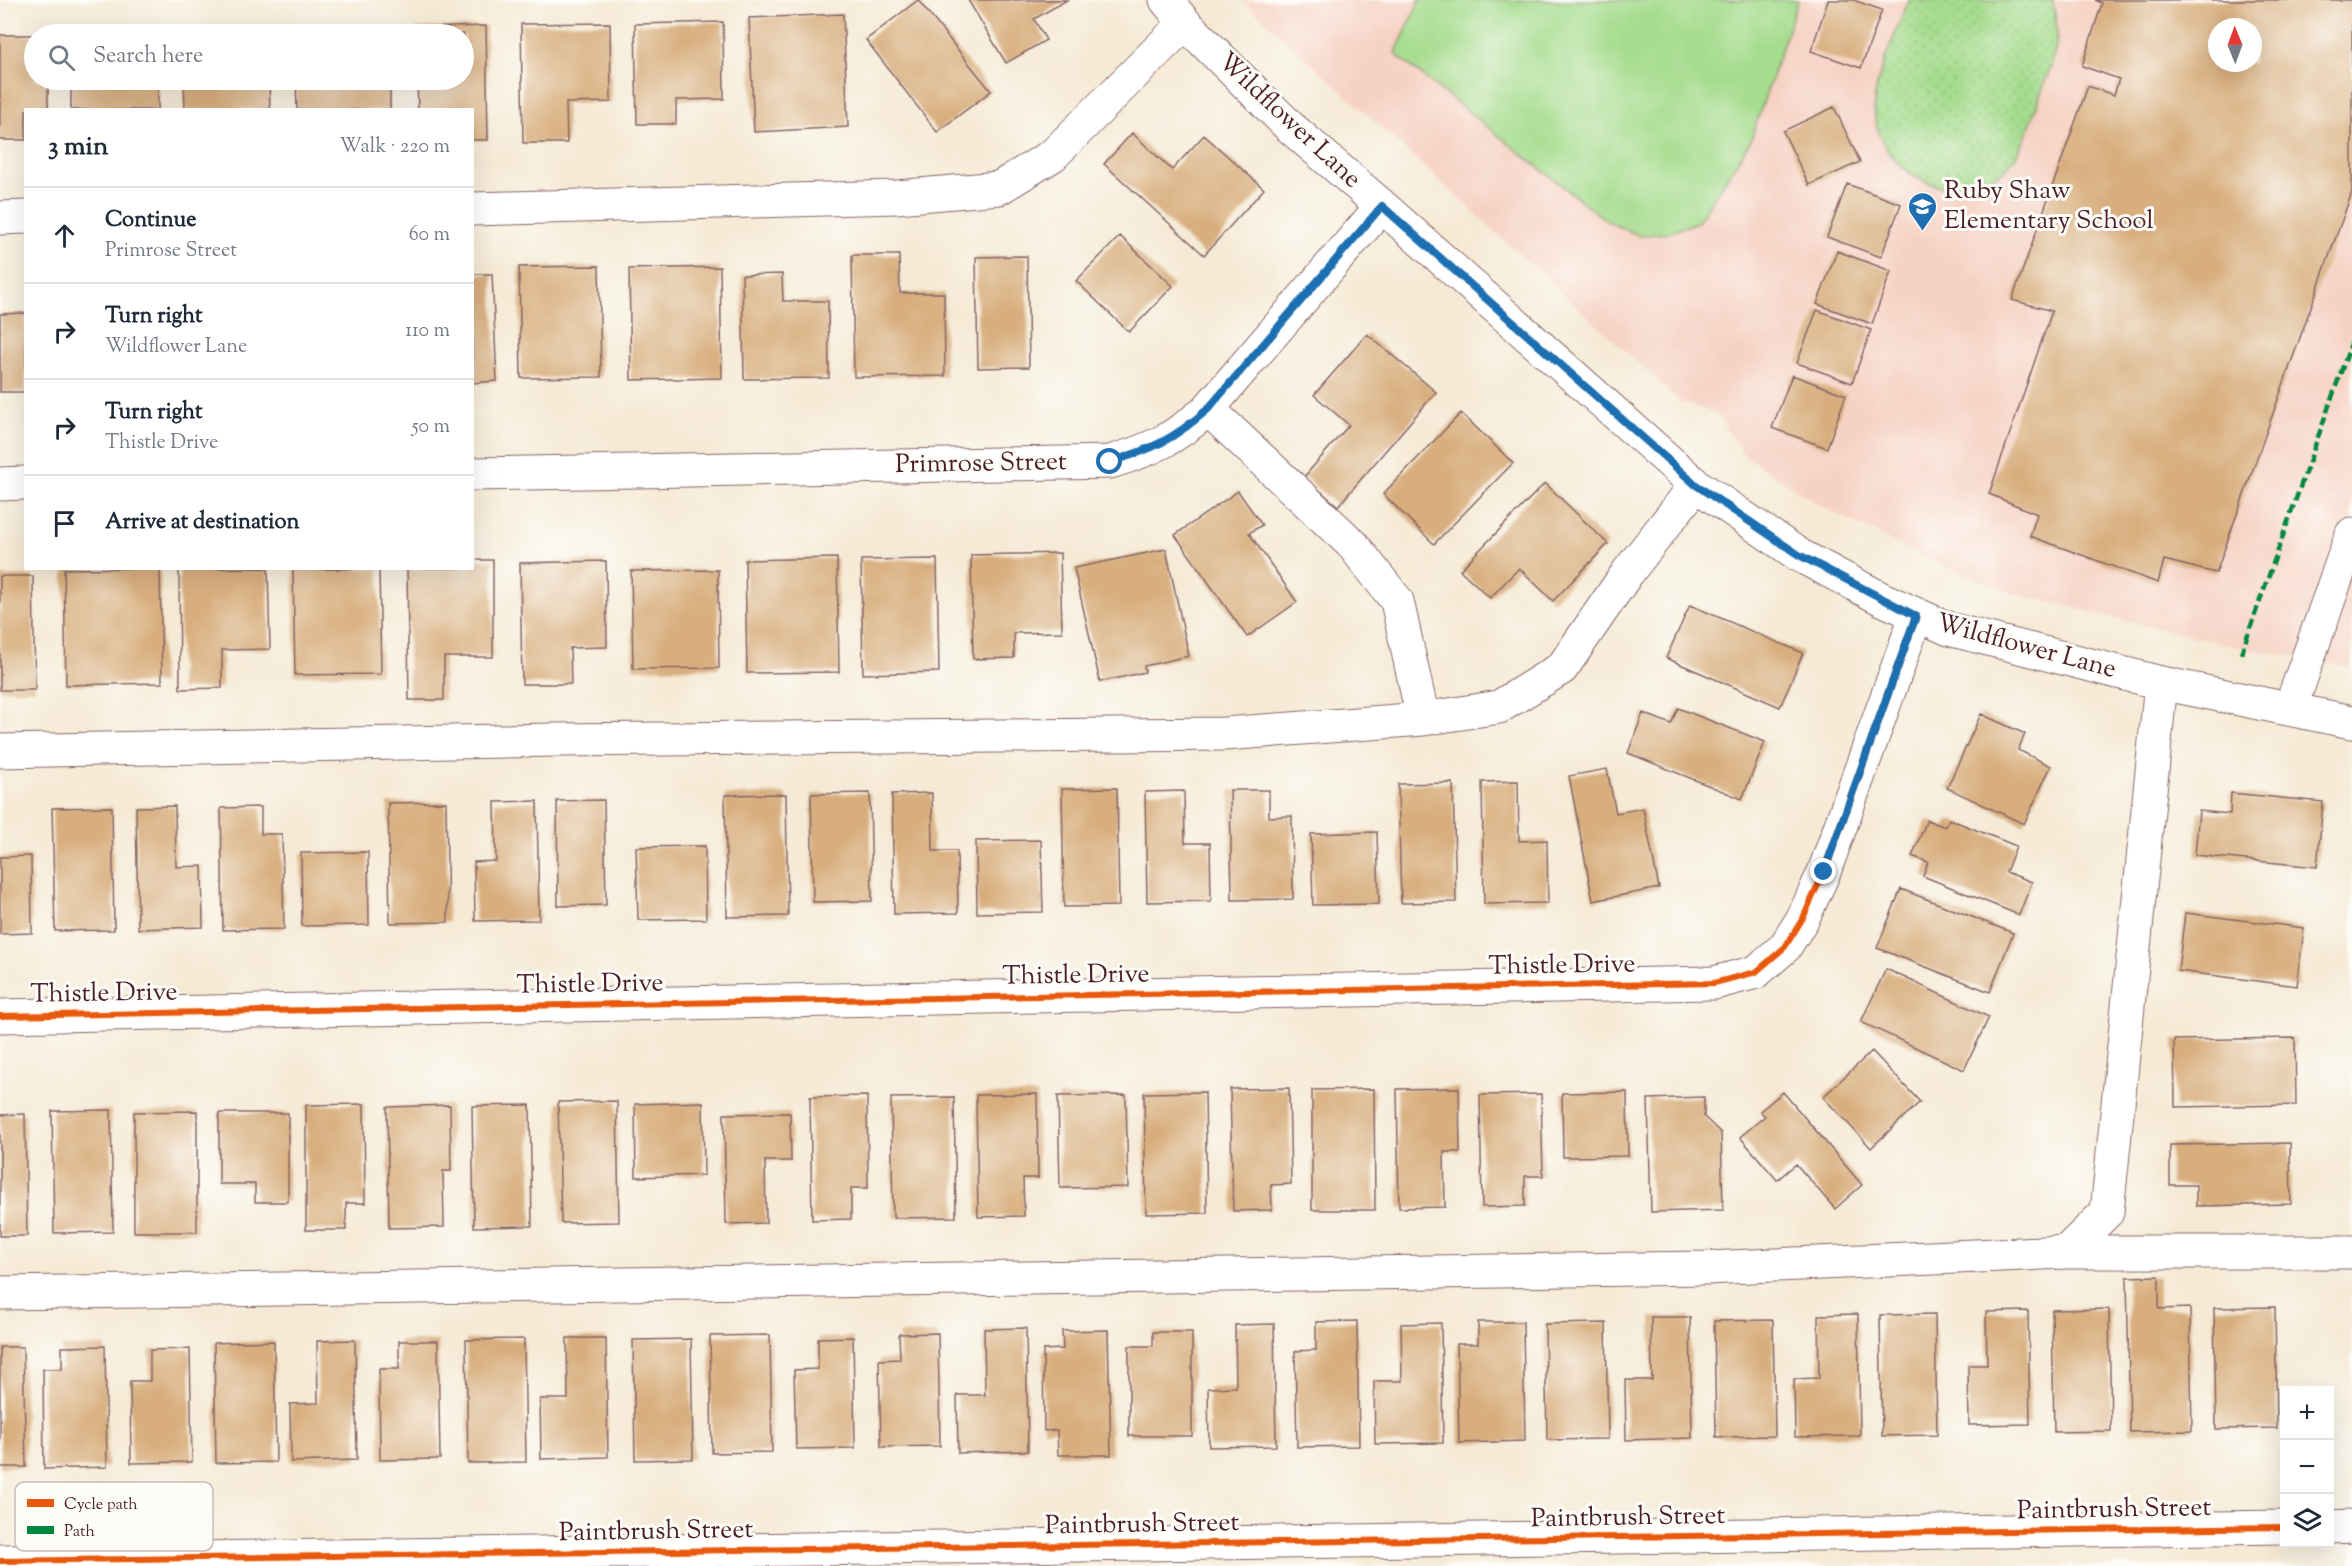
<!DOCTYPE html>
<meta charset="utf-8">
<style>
:root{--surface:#fff;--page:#f2f2f3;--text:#1f2937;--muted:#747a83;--line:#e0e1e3}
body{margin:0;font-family:"Sorts Mill Goudy",serif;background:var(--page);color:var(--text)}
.controls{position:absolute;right:18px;bottom:18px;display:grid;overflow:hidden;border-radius:0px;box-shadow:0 6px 24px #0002}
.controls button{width:54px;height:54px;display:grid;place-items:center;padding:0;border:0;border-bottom:2px solid var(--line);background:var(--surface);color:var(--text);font:30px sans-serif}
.compass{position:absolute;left:2208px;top:18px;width:54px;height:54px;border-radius:50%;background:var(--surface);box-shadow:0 6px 24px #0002;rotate:359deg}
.stop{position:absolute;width:18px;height:18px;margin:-14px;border:4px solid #1f6fb2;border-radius:50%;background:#fff}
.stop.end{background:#1f6fb2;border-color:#fff;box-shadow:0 2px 6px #0008}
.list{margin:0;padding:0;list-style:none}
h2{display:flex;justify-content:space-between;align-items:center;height:78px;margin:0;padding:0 24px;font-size:26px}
h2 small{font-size:20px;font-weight:400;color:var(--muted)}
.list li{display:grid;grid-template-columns:39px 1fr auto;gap:18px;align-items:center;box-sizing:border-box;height:96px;padding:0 24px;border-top:2px solid var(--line)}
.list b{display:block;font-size:22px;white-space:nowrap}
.list p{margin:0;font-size:20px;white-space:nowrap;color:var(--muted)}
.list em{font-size:20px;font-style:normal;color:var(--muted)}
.icon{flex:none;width:33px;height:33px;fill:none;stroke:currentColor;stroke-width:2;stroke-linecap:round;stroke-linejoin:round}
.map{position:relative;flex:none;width:2352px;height:1566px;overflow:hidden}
.search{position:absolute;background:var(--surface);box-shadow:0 6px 24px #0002;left:24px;top:24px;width:450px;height:66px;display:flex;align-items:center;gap:15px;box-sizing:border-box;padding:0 21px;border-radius:33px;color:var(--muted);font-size:22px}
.panel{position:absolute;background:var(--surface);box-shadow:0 6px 24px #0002;left:24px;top:108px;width:450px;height:462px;border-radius:0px}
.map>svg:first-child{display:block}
.built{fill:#f6d2c3;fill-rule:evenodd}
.green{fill:#a5dc8e;stroke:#787e5c;stroke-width:1.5}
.park{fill:url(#park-dots);stroke:#787e5c;stroke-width:1.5}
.building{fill:#d8ae7e;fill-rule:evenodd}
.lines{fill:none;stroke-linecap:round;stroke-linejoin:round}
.minor-casing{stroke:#866666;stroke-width:35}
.minor{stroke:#fff;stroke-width:33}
.quiet{stroke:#00873e;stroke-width:4.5;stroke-dasharray:9 4.5;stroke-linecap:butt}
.cycleway-casing{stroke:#fdfcf7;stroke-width:10}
.cycleway{stroke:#e8590c;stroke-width:6}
.route{stroke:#1f6fb2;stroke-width:8}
.labels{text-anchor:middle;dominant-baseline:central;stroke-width:6;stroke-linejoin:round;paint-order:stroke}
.street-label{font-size:26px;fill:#4a1f2b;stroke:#fdfcf7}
.poi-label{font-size:26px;fill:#4a1f2b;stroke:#fdfcf7;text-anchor:start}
.key{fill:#fdfcf7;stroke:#c7baba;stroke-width:1.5}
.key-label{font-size:16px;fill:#4a1f2b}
</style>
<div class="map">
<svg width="2352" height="1566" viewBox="0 0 2352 1566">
<defs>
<pattern id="park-dots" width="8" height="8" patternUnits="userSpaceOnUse" patternTransform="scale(1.5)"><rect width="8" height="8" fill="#a5dc8e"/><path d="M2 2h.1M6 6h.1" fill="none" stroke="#90bc7b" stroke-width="1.8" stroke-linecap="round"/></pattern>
</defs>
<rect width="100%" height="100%" fill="#fdfcf7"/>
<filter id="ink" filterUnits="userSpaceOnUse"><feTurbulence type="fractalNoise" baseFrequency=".0167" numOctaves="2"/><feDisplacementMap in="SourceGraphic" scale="12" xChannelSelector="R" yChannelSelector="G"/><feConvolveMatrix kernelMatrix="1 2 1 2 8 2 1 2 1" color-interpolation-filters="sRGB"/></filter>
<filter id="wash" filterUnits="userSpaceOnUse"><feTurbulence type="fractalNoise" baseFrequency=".008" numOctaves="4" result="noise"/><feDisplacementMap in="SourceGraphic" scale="24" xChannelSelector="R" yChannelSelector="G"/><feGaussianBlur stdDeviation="1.35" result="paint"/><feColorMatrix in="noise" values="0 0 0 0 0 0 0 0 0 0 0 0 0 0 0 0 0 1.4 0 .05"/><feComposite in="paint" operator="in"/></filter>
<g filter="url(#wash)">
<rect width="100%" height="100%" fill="#f5ead5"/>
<path class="built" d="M1242,0H2352V667L2234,646L2012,593L1932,561L1823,507L1744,455L1716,413L1681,402ZM2217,27H2253V63H2217Z"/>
<path class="green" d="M1420,0H1798L1750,142L1698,222L1670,232L1640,236L1607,221L1395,54Z"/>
<path class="park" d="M1909,0H2052C2063,44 2054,56 2040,96C2030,123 2024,154 2002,172C1997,177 1988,179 1981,182C1924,205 1863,150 1876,90C1882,60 1898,29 1909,0Z"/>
<g id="blocks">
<path class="building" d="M918,0L991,91L937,132L866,40Z
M968,0H1067L1034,19L1046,40L1006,63Z
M1828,0H1853L1882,10L1861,68L1811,51Z
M2095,0H2352V192L2216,573L2164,560L2158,583L2030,536L2037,514L1989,494L2052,311L2012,300L2088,86L2114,95L2119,79L2082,66L2102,3ZM2217,27H2253V63H2217Z
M843,14L848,127L754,132L749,18Z
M723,22L724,99L676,100V124H637L635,24Z
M610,23L611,102L566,103L567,143H523L521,24Z
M389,26V34H295V28Z
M486,26L488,140H472V110H418L417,80H464V34H416V28Z
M157,29V34H70V30Z
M0,35H34V80H48V110H26V140H0Z
M71,80H158V110H71Z
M184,80H269L270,110H185Z
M296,80H390V110H297Z
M1834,107L1860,162L1809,185L1783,131Z
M1132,133L1172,170L1204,135L1264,189L1204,255L1104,164Z
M1847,184L1901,204L1881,257L1827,237Z
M1120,236L1173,286L1129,332L1076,281Z
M1837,251L1891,271L1872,324L1817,304Z
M852,255H899L900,293H944L945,376L854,377Z
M1027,256L1029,367L978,368L976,257Z
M599,266L601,377L521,378L519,267Z
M720,267L722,378L631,380L629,269Z
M472,274H492L497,381L472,383Z
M782,274L783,301H828L829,378L744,379L742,275Z
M1817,310L1871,330L1852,383L1797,363Z
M26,313V392H0V314Z
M1367,334L1436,392L1338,506L1304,477L1349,425L1314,395Z
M1792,375L1846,395L1827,448L1772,428Z
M1461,413L1513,463L1434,544L1383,494Z
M1545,483L1608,544L1553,601L1519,568L1490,598L1460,570Z
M1238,491L1262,525L1249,533L1297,602L1247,637L1175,535Z
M1166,549L1189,656L1144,666L1145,672L1100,682L1074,568Z
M1060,553L1062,632L1014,633V658L973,659L971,555Z
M837,558L839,672L747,673L745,560Z
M937,559L939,672L863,674L861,560Z
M472,560H493V657H444V700H409L407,568H472Z
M606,561L607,647L570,648L571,684H522L520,563Z
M160,568L162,683L66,685L64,569Z
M268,568L270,649L222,650V688L180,689L179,569Z
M379,568L381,674L295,675L293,570Z
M718,570L719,668L633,669L631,571Z
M0,576H33L35,690H0Z
M1690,605L1803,653L1780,707L1666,658Z
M1678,708L1765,742L1742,799L1628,753L1643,713L1671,724Z
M1981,714L2025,734L2018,750L2051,766L2024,824L1947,788Z
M1607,769L1616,813L1643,808L1659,888L1593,901L1569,776Z
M1518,781L1519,841L1547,840L1548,903L1484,904L1482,782Z
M1453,783L1456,902L1401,903L1398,784Z
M1117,788L1119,906L1064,907L1062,789Z
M1230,790H1269V817L1292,816L1293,899L1232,900Z
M1184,791L1185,843H1210L1211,901L1147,902L1145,792Z
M870,793L872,901L813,902L811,794Z
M932,793L933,851H957L958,913L894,914L892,794Z
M2231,793L2323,802L2317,867L2195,855L2199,811L2230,814Z
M786,794L788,916L727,917L725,795Z
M604,800L606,905L558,906L557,801Z
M537,801L539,920L475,921L474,862L496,861L495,802Z
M446,802L448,922L390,923L388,803Z
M175,806L176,867L202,866L203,927L138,929L136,807Z
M112,807L114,930L55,931L52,808Z
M261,807V834H282L284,929L223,930L221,808Z
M1949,819L2016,846L2006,872L2032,882L2019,915L1923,876L1928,862L1912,856L1927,820L1945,827Z
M1377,832L1379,904L1313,905L1311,834Z
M1041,840L1043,912L977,913L976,841Z
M705,846L706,919L638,920L636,847Z
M368,852L369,925L302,926L301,853Z
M31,856L32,933L0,934V857Z
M1901,889L2013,933L1990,992L1877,948Z
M2185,913L2304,928L2297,986L2178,971Z
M1886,969L1989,1017L1964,1070L1861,1022Z
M2295,1038L2296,1105L2175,1107L2174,1040Z
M1872,1051L1920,1102L1871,1148L1823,1097Z
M1289,1088L1291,1184L1271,1185L1272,1210L1233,1211L1230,1089Z
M1459,1088L1460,1152H1444L1445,1207L1399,1208L1397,1089Z
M1374,1089L1375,1210H1312V1090Z
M1205,1092L1207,1213L1146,1214L1144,1093Z
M1627,1092L1628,1156L1563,1157L1562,1093Z
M1783,1092L1862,1185L1835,1209L1796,1164L1777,1180L1740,1137L1765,1116L1760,1111Z
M1037,1094L1038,1178H1023L1024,1216L978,1217L976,1095Z
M1541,1094L1543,1176H1525V1206L1482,1207L1480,1095Z
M1126,1095L1128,1187L1060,1188L1058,1096Z
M867,1096L868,1188H851V1219L812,1220L810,1097Z
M954,1097L956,1217L893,1218L891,1098Z
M1704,1097V1117L1721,1133L1723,1210L1651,1212L1648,1099Z
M617,1101L619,1222L561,1223L558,1102Z
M703,1102L704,1175L636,1177L635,1104Z
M364,1104L365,1203H346V1230H306V1105Z
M450,1105L451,1171H443L444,1227L389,1228L387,1107Z
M530,1105L532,1226L474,1227L472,1106Z
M111,1110L113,1232L54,1233L52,1111Z
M197,1111V1232H134V1112Z
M219,1113H288V1202H255V1184H219Z
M790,1113L791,1161H765L766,1223L726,1224L724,1114Z
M25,1114L27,1236H0V1115Z
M2290,1143L2291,1204L2196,1206V1185H2170V1145Z
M2159,1276V1309L2190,1308L2192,1431L2130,1432L2127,1277Z
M2275,1307L2277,1428L2216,1429L2214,1308Z
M2109,1309L2111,1431L2054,1432L2052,1310Z
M2028,1311L2030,1424L1969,1425L1968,1365H1987L1986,1312Z
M1858,1314L1860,1436L1795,1437L1794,1379L1819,1378L1818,1315Z
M1935,1314L1937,1435L1882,1436L1880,1315Z
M1651,1317H1690L1692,1438L1626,1440L1625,1380H1652Z
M1773,1320L1775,1436L1716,1437L1714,1321Z
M1357,1321L1359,1446L1297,1447L1295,1351L1316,1350V1322Z
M1478,1322H1523L1525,1441L1459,1443L1457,1344H1478Z
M1441,1323L1443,1443L1375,1444L1374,1381H1402L1401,1324Z
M1606,1323L1608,1439L1547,1440L1545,1324Z
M1274,1324L1276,1446L1209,1447L1208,1388L1236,1387L1235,1325Z
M1026,1328L1028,1451L958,1453L957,1395H985L984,1329Z
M1108,1330L1111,1455H1058L1057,1430L1044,1431L1043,1350L1063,1349L1062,1331Z
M1153,1332H1192V1436H1129V1346H1153Z
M938,1333L940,1446L881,1447L879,1360L900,1359L899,1334Z
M770,1335L772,1452L712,1453L710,1336Z
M853,1337L855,1448L796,1449L794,1370L818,1369V1338Z
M567,1338H606L608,1457L541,1459L540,1399H568Z
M524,1339L526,1462L468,1463L466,1340Z
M691,1339L693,1459L635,1460L633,1340Z
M355,1340L357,1460L291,1462L290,1404L318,1403L317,1341Z
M274,1341L276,1462L216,1463L214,1343Z
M399,1341H438L440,1459L380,1460L379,1369H399Z
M105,1346L107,1467L44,1469L43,1369H62V1347Z
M0,1347H23L26,1467H0Z
M190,1349L192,1462L131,1463L130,1381H150V1350Z"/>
</g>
</g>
<g filter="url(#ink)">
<use href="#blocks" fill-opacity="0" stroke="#866666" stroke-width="1.5"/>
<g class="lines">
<defs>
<path id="minor" d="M1166,0L1185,23L1290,127L1382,206L1696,485L1799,555L1882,599L1949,629L2161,683L2352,722
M472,209L897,197L999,188L1053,155L1185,23
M0,218L26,217
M1208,409L1353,545L1397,601L1423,719
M472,474L1110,462C1153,449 1174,439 1208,409L1382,206
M0,484L26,483
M2290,709L2352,534
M0,751L555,740L1224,734L1423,719L1499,707L1562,668L1628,572L1696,485
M0,1016L1714,983L1756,972L1785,947L1803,918L1824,872L1916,616
M2066,1252L2107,1212L2161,683
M0,1293L1706,1268L2066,1252H2352
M2330,1527L2352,1526
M0,1561L2284,1527"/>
</defs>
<use href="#minor" class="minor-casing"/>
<use href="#minor" class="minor"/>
<path class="quiet" d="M2241,654L2352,341"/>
<defs>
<path id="cycleway" d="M0,1016L1714,983L1756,972L1785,947L1803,918L1824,872L1916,616
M0,1561L2284,1527"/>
</defs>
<use href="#cycleway" class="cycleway-casing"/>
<use href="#cycleway" class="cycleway"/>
</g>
</g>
<g class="lines" filter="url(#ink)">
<path class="route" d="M1110,462C1153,449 1174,439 1208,409L1382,206L1696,485L1799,555L1916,616L1824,872"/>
</g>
<defs>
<symbol id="school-pin" viewBox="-11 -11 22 30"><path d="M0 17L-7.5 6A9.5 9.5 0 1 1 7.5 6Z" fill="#1f6fb2" stroke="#fdfcf7"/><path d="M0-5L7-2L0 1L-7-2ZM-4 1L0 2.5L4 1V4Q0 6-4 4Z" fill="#fff"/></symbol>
</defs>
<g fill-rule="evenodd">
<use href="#school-pin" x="1906" y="190" width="33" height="45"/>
</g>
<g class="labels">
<g class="street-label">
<text transform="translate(1289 121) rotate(43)">Wildflower Lane</text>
<text transform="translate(981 464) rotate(-1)">Primrose Street</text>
<text transform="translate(2026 647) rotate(15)">Wildflower Lane</text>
<text transform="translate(1562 966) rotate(-1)">Thistle Drive</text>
<text transform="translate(1076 976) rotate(-1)">Thistle Drive</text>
<text transform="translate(590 985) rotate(-1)">Thistle Drive</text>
<text transform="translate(104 994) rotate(-1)">Thistle Drive</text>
<text transform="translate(2114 1510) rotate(-1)">Paintbrush Street</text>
<text transform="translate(1628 1518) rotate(-1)">Paintbrush Street</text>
<text transform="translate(1142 1525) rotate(-1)">Paintbrush Street</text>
<text transform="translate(656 1532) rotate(-1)">Paintbrush Street</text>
</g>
<g class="poi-label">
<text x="1944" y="191">Ruby Shaw<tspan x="1944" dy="30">Elementary School</tspan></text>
</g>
</g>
<rect x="15" y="1482" width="198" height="69" rx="9" class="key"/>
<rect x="27" y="1499" width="27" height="8" fill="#e8590c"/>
<rect x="27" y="1526" width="27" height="8" fill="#00873e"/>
<g class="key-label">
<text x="64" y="1509">Cycle path</text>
<text x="64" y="1536">Path</text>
</g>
</svg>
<div class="controls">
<button>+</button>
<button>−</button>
<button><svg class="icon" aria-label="layers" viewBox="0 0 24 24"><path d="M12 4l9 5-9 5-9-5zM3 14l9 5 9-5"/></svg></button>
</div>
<svg class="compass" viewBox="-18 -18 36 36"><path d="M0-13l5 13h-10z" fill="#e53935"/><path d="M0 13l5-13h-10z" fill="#747a83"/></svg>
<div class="stop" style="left:1110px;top:462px"></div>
<div class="stop end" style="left:1824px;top:872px"></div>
<div class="search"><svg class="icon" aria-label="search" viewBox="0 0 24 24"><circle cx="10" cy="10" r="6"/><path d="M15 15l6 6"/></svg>Search here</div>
<section class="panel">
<h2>3 min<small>Walk · 220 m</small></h2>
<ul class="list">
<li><svg class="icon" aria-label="ahead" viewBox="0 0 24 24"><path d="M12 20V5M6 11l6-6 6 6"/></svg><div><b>Continue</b><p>Primrose Street</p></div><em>60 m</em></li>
<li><svg class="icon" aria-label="right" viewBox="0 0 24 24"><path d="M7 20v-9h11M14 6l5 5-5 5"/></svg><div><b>Turn right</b><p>Wildflower Lane</p></div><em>110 m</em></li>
<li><svg class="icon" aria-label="right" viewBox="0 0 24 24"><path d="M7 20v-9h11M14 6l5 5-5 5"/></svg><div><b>Turn right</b><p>Thistle Drive</p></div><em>50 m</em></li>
<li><svg class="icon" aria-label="arrive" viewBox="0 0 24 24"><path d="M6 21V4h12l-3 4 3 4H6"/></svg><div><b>Arrive at destination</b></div></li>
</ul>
</section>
</div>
